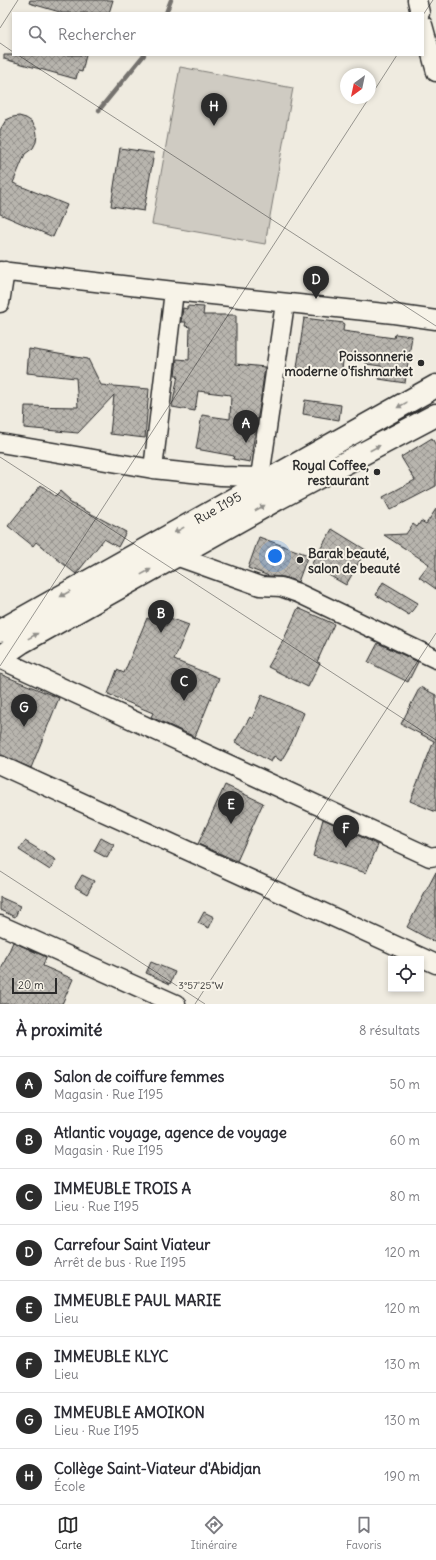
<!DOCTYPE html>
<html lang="fr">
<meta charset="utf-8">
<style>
:root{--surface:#fff;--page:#f7f7f7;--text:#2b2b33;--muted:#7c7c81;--line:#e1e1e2;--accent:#2b2b2b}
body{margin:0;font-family:Delius,sans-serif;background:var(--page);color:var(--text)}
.controls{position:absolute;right:12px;bottom:12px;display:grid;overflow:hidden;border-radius:0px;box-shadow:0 2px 6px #0003}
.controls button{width:36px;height:36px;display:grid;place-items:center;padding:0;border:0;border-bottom:1px solid var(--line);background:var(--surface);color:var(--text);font:20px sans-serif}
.compass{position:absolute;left:340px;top:68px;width:36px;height:36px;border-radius:50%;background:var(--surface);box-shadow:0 2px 6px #0003;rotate:213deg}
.scale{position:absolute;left:12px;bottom:10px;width:45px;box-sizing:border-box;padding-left:4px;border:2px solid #2b2b2b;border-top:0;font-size:11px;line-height:14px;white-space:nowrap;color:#2b2b2b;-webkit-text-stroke:3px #f7f3e8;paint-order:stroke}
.you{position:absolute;left:275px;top:556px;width:14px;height:14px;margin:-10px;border:3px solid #fff;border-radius:50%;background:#1a73e8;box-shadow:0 0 0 6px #1a73e833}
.badge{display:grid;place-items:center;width:26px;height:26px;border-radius:50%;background:var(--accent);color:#fff;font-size:13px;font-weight:700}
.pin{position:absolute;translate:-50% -33px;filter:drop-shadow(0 1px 2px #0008)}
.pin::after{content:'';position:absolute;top:21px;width:14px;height:12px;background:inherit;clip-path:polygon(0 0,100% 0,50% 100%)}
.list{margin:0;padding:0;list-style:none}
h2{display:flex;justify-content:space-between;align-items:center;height:52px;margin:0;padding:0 16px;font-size:17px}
h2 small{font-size:13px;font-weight:400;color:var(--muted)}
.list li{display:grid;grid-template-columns:26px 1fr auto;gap:12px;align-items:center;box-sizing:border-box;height:56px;padding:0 16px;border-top:1px solid var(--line)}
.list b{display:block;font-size:15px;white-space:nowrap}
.list p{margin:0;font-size:13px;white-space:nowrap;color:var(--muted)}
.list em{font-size:13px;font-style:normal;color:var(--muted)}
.icon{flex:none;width:22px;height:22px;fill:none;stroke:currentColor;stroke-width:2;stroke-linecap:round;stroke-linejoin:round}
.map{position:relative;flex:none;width:436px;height:1004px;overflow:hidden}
.search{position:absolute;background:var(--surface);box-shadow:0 2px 6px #0003;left:12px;right:12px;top:12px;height:44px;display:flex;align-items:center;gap:10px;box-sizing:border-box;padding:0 14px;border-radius:0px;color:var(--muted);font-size:15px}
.sheet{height:500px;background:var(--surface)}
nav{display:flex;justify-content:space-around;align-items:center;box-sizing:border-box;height:56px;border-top:1px solid var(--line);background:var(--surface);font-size:11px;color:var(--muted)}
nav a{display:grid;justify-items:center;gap:2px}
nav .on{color:var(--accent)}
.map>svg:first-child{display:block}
.garden{fill:#cfcbc2;stroke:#7d7b76}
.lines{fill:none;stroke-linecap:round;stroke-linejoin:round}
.stream{stroke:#74726e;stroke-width:4.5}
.building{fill:url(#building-cross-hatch);stroke:#2b2b2b}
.street-casing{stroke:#2b2b2b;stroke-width:21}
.secondary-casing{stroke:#2b2b2b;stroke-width:25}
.street{stroke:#f7f3e8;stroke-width:18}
.secondary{stroke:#f7f3e8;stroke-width:22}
.oneway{fill:#918f8a}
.ticks{fill:none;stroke:#2b2b2b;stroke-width:1;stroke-opacity:0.45}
.poi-dot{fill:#2b2b2b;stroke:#f7f3e8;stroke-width:1.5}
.labels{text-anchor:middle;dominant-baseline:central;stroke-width:4;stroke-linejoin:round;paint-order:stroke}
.poi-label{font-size:13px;font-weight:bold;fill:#2b2b2b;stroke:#f7f3e8;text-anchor:end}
.street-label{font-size:13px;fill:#2b2b2b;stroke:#f7f3e8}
.ticks-label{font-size:10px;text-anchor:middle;fill:#2b2b2b;stroke:#f7f3e8;stroke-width:4;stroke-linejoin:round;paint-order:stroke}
</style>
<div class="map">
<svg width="436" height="1004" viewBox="0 0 436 1004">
<defs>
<pattern id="building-cross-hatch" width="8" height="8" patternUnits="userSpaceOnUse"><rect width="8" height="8" fill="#b8b5ae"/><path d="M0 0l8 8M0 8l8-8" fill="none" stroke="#96938e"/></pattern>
</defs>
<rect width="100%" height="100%" fill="#efebe0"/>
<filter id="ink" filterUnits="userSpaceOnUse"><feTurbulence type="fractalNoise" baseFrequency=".025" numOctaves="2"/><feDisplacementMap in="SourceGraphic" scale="8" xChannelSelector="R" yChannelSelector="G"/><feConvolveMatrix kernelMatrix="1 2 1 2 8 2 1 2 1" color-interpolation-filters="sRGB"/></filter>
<g filter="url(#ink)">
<path class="garden" d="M180,67L293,88L265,244L152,224Z"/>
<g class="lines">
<path class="stream" d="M166,13L171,0
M99,110L144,55"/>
</g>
<path class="building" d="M30,0H113L109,13H63L29,3Z
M4,55H86L82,72L78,71L76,79L4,59Z
M19,116L26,118L32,122L36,128L37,135L36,142L33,148L25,154L13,183L67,205L53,237L0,214V130L6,120L13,117Z
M120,148L154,153L144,211L111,206Z
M187,306L204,307L203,315H236V364L265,367L260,404L250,462L233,459L234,456L196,449L202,415L230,419L231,395L198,391L195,411L172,407L178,375H175L177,359L189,360L190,327L185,326L186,322H181L183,308L187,309Z
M304,318L344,323L343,331L394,338L395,334L412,336L405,383L379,379L381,366L366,364L367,359L344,356L341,374L297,368Z
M29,349L88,359L101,385L149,389L145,438L110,434L114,395L78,433L24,428L25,406L78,407L76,378L27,373Z
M305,400L341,405L339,420L303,414Z
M432,438L436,446V486L390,510L383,497L415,480L401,457Z
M41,485L55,496L60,491L70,500L69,502L126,532L118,547L104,539L76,574L36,542L33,546L8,526Z
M436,509V589L419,577L429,564L384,535L406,534L413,524L417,527L421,521L426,524Z
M332,529L366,550L346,585L311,565Z
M259,537L308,555L298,582L284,577L269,576L248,568Z
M383,582L418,603L409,615L376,595Z
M298,608L334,624L317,662L320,663L308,687L268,667L284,639Z
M147,618L166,626L170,618L189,625L174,660L219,678L195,737L151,717L153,713L108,694L117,670L124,673Z
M378,643L418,662L408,682L368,662Z
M0,674L59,698L31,768L0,755Z
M420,687L436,695V812L410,801L434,741L401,724Z
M262,695L304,713L291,744L281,761L274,756L271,762L235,742L250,717L252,719Z
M225,785L263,803L237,861L198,844Z
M323,819L378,845L366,873L313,856Z
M101,838L114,845L107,858L94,851Z
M25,841L56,860L50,870L19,850Z
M436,872V943L407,927Z
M82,875L94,881L87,894L75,887Z
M0,897L20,906L15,917L0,910Z
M204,912L214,917L209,928L198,923Z
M13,942L46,957L43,966L73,979L62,1004H0V972Z
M151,962L175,972L170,984L146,973Z"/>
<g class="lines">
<defs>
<path id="street" d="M417,0L420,13
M423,25L436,72
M0,271L174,291L394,314L436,320
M0,303L5,271
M0,443L153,469L221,476L260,477L270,488
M153,469L174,291
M260,477L285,303
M176,556L260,586L281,587L298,593L436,659
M0,659L430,857L436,856
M0,765L436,964
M0,925L176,1004"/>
<path id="secondary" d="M0,631L436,386
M0,657L22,642L279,498L436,415"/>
</defs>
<use href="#street" class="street-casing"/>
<use href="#secondary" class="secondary-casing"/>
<use href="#street" class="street"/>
<use href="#secondary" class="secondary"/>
</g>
<defs><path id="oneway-solid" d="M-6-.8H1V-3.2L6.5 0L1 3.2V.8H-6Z"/></defs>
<g class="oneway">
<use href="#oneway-solid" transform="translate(402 405) rotate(151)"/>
<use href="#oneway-solid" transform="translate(375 448) rotate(-28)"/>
<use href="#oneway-solid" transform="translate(260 508) rotate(-29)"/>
<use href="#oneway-solid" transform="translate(179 530) rotate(151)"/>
<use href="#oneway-solid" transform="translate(146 572) rotate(-29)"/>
<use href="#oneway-solid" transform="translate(65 594) rotate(150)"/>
<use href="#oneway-solid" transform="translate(33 636) rotate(-29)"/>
</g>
</g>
<path class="ticks" d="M423,15L433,0M0,28L18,0M0,43L13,52M18,55L436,326M370,97L397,55M0,457L436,740M0,666L369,98M0,871L205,1004M195,1004L436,633"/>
<g class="poi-dot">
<circle cx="421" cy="363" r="4"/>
<circle cx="377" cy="472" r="4"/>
<circle cx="300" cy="560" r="4"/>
</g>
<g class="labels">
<g class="poi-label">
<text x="413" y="356">Poissonnerie<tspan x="413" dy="15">moderne o'fishmarket</tspan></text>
<text x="369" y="465">Royal Coffee,<tspan x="369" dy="15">restaurant</tspan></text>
<text x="308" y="553" text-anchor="start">Barak beauté,<tspan x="308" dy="15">salon de beauté</tspan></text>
</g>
<g class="street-label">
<text transform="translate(218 508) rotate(-29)">Rue I195</text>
</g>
</g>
<g class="ticks-label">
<text x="201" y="989">3°57'25"W</text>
</g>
</svg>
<div class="controls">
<button><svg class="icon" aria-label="locate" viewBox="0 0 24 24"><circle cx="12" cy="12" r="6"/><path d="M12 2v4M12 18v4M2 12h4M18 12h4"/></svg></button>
</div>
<svg class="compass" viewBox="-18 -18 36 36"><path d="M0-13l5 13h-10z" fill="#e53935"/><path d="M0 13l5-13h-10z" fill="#7c7c81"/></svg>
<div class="scale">20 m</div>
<div class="you"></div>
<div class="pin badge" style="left:246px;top:443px">A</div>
<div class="pin badge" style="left:161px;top:633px">B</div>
<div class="pin badge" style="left:184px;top:701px">C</div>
<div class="pin badge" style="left:316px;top:299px">D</div>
<div class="pin badge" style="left:231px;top:824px">E</div>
<div class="pin badge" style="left:346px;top:848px">F</div>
<div class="pin badge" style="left:24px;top:727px">G</div>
<div class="pin badge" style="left:214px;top:126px">H</div>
<div class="search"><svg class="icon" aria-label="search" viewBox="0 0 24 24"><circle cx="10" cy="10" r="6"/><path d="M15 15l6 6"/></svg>Rechercher</div>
</div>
<section class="sheet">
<h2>À proximité<small>8 résultats</small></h2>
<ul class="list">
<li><span class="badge">A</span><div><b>Salon de coiffure femmes</b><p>Magasin · Rue I195</p></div><em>50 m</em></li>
<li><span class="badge">B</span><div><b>Atlantic voyage, agence de voyage</b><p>Magasin · Rue I195</p></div><em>60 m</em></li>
<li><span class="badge">C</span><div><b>IMMEUBLE TROIS A</b><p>Lieu · Rue I195</p></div><em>80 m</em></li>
<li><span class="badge">D</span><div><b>Carrefour Saint Viateur</b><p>Arrêt de bus · Rue I195</p></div><em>120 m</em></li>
<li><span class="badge">E</span><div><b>IMMEUBLE PAUL MARIE</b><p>Lieu</p></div><em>120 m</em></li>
<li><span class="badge">F</span><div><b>IMMEUBLE KLYC</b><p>Lieu</p></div><em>130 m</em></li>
<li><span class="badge">G</span><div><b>IMMEUBLE AMOIKON</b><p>Lieu · Rue I195</p></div><em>130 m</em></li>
<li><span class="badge">H</span><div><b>Collège Saint-Viateur d'Abidjan</b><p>École</p></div><em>190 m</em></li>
</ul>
</section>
<nav>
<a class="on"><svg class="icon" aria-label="map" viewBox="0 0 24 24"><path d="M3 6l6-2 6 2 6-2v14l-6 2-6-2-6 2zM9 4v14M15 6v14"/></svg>Carte</a>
<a><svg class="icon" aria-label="directions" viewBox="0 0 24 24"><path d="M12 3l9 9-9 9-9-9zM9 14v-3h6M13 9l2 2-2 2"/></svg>Itinéraire</a>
<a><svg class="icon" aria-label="saved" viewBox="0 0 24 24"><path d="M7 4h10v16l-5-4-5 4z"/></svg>Favoris</a>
</nav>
